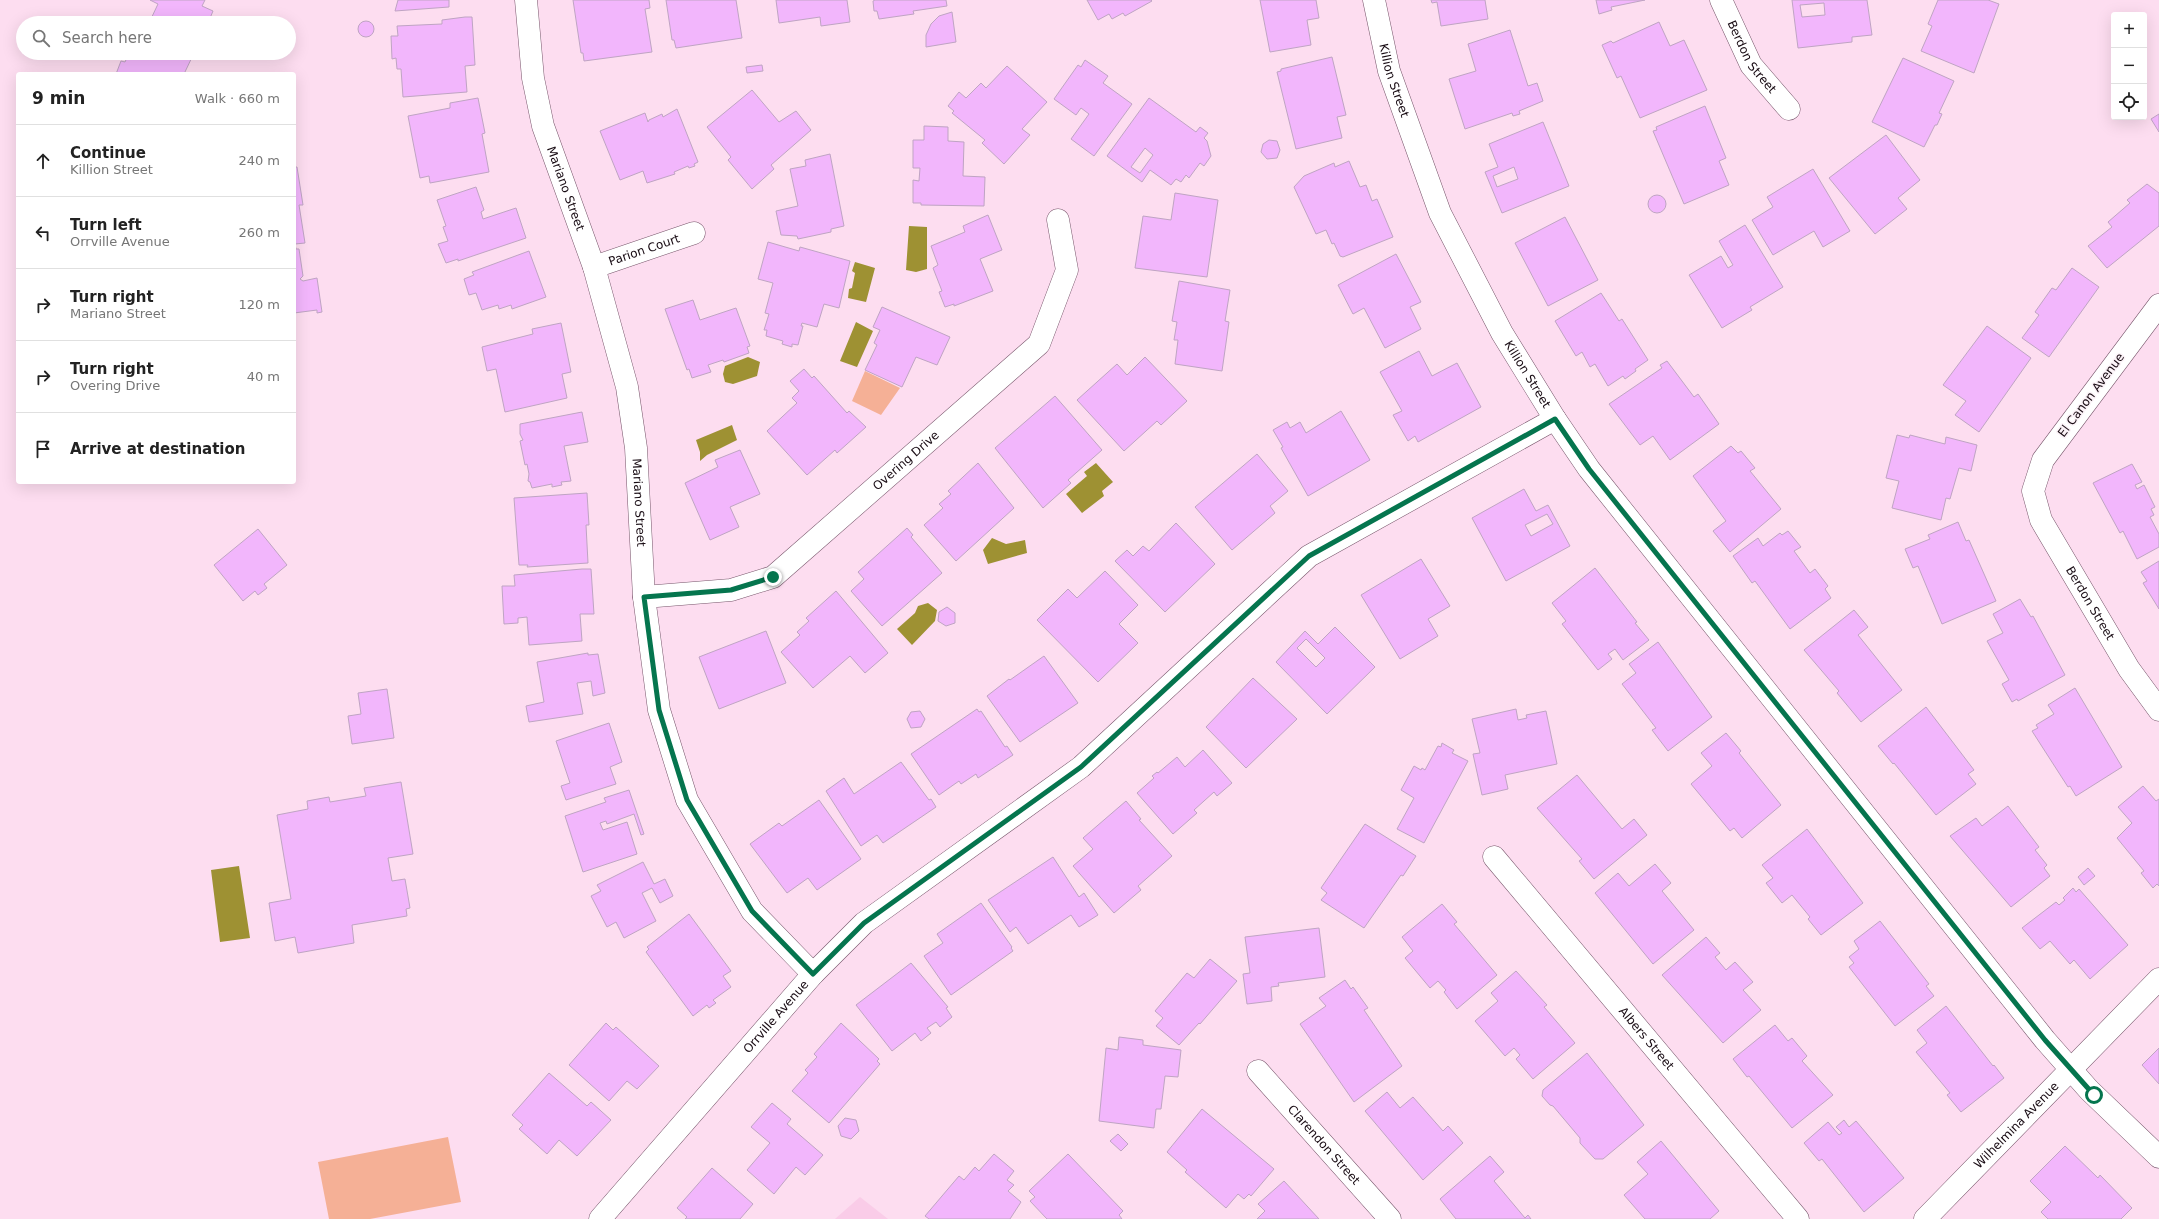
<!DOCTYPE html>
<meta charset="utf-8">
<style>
:root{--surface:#fff;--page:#f2f2f2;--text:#222;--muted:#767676;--line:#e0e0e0}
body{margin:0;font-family:"DejaVu Sans",sans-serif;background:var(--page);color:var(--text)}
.controls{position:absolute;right:12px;top:12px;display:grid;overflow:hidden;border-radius:4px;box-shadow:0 4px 16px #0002}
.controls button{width:36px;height:36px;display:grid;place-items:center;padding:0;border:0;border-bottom:1px solid var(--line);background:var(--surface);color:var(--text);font:20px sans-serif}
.stop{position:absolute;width:12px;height:12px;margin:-9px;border:3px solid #05754e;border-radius:50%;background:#fff}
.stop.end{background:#05754e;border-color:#fff;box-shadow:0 1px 4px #0008}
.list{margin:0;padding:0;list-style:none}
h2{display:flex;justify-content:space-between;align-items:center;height:52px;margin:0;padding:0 16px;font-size:17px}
h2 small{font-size:13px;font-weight:400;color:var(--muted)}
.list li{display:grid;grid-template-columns:26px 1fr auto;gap:12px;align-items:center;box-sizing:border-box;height:72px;padding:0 16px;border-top:1px solid var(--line)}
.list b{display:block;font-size:15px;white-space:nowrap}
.list p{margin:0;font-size:13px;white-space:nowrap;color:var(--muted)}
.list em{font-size:13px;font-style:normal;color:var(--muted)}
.icon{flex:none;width:22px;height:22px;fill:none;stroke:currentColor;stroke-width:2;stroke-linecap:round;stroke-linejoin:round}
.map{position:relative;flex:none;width:2159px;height:1219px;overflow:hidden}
.search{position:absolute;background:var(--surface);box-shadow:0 4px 16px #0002;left:16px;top:16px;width:280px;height:44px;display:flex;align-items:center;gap:10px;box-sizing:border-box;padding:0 14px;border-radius:22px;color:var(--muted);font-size:15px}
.panel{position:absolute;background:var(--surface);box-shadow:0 4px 16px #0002;left:16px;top:72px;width:280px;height:412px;border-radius:4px}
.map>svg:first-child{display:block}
.built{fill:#facce8}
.green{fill:#f5b096}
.water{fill:#9e9133}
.building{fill:#f2b6fc;stroke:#bfa4c3;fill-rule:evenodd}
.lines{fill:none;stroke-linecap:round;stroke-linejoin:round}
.minor-casing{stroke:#77566b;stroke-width:23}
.minor{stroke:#fff;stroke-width:22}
.route{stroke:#05754e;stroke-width:5}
.labels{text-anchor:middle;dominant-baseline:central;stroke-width:3;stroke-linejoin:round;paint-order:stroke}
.street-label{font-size:12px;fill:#170a12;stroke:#fbf2f7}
</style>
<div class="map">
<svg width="2159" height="1219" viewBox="0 0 2159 1219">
<rect width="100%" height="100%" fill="#fdddf0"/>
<path class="built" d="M860,1197L888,1219H835Z"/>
<path class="green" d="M865,371L900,388L881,415L852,401Z
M448,1137L461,1202L370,1219H329L318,1162Z"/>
<path class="water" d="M909,226L927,227V269L916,272L906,270Z
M855,262L875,268L866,302L848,298L849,289L852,288L855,273L852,271Z
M856,322L873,331L857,367L840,361Z
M748,357L760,362L757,376L733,384L725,382L723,374L725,366Z
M732,425L737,440L707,455L700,461V452L696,440Z
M1096,463L1113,482L1102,491L1104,496L1082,513L1066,494L1087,476L1084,472Z
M992,538L1006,544L1025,540L1027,553L988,564L983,550Z
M928,603L937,610L935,621L912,645L897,629L915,613L918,606Z
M239,866L250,938L220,942L211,870Z"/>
<path class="building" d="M205,0L202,6L213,11L208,23H149L158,4L150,0Z
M398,0H449V7L395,11Z
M573,0H649L650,8L645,9L652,52L584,61L583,53H581Z
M666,0H736L742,38L676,48L674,40H672Z
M776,0H847L850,22L821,26L820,17L779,23Z
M875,0H946L947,6L913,11L914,14L879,19L877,11H874L873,1Z
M1087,0H1151L1152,1L1125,16L1123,13L1112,19L1109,14L1098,20Z
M1260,0H1316L1319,18L1307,20L1311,45L1270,52Z
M1431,0H1485L1488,19L1441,26L1437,2L1432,3Z
M1596,0H1645L1611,7L1612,10L1599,14Z
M1792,0H1867L1872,35L1852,37V42L1798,48ZM1824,3L1825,15L1802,17L1800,5Z
M1938,0H1988L1999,4L1974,73L1921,51L1932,26L1928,24Z
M952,12L956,42L926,47V35L931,24L939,16Z
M465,17H472L475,65L465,66L467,92L403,97L401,69H397L396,58L392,59L391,36H398L397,26L442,24V20Z
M358 29a8 8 0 1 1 16 0a8 8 0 1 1-16 0Z
M1659,22L1670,46L1684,40L1707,90L1640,118L1621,76L1617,78L1602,45L1611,41L1613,43Z
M1510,30L1528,86L1537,83L1543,101L1519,111L1520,114L1513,116L1512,113L1465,129L1449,79L1476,71L1468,44Z
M129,53L134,55L135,53H194L184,74H116L121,61L125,62Z
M1332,57L1346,115L1337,117L1342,138L1296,149L1277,72L1281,71V69Z
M1903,58L1954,81L1939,113L1942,114L1937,125H1935L1924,147L1872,122Z
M1085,60L1108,76L1103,83L1132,104L1094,156L1071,139L1089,114L1081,108L1076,115L1054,99L1078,65L1081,67Z
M762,65L763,71L747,73L746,67Z
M1007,66L1047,102L1022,129L1030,135L1004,164L982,143L985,140L952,113L954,111L948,106L959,92L966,98L981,83L986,88Z
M752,90L779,122L796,111L811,130L771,165L774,169L752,189L728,160L731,157L707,127Z
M478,98L485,133L482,134L489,172L430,183L429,176L420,178L408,116L450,108V103Z
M1149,98L1196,132L1200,127L1208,133L1204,138L1207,141L1211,156L1204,166L1200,163L1189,178L1186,175L1181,182L1176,179L1171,185L1150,170L1142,182L1107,156ZM1145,148L1153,155L1140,173L1131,167Z
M1705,106L1726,158L1719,161L1729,185L1684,204L1653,131L1657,130L1656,127Z
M677,109L698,162L694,164L695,166L689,168L688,166L674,172L675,174L647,183L643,171L620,180L600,131L645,113L648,122L649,120L662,114L663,117Z
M2159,114V132L2151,119Z
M1543,122L1569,186L1502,213L1485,172L1498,167L1489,144ZM1514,167L1518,179L1497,187L1493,176Z
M924,126L948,127V141L964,142L963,176L985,177L984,206L921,205V203H913V180L919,181L920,168H913V140H924Z
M1886,135L1920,180L1898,198L1907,209L1875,234L1829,178Z
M1269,140L1277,141L1280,150L1277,158L1267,159L1261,152L1263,144Z
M830,154L844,226L831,229V232L798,239L797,236L781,235L776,211L798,206L790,169L806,166L805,160Z
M1349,161L1360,187L1366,185L1372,201L1377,199L1393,237L1343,257L1340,256L1334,243L1332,244L1326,230L1316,234L1294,187L1304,176L1334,163L1335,167Z
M294,167H297L303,205H299L305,243L295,244L296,249H299L303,276L300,279L303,281L317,278L322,312L317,313V310L294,313Z
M1813,169L1850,231L1823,247L1814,231L1773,255L1752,220L1773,207L1767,197Z
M2147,184L2159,193V226L2107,268L2088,246L2112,227L2108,222L2130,203L2127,200Z
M476,187L484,210L481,212L483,219L516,208L526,238L458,261V259L446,263L438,244L448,241L443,227L446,226L437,200Z
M1175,193L1218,200L1207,277L1135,268L1143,216L1171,220Z
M1648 204a9 9 0 1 1 18 0a9 9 0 1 1-18 0Z
M988,215L1002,250L980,259L993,291L954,306V304L945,307L939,292L942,291L933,268L938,265L931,246L965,232L963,226Z
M1565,217L1598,280L1548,306L1515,243Z
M1745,225L1783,287L1750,307L1752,310L1722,328L1689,275L1721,256L1728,268L1733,265L1719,241Z
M768,242L799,251L800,247L850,261L839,308L824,304L817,327L802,323L801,326H803L798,345L792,344V347L782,344L783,341L766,336L767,330H764L769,314L765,313L773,283L758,279Z
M529,251L546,297L512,309L511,305L499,309L498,305L482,310L476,293L469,295L464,279L474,275L472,272Z
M1396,254L1421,302L1410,307L1421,329L1385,348L1364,308L1353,314L1338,285Z
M2072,268L2099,287L2049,357L2022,338L2039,315L2035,312L2052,288L2056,290Z
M1179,281L1230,290L1225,321L1229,322L1222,371L1175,364L1178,340H1174L1177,322L1172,321Z
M1601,293L1619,321L1622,319L1648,360L1635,369L1636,371L1625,379L1623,376L1608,386L1595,364L1590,367L1582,352L1576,356L1555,321Z
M693,300L700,320L736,308L750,346L747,347L749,353L724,362L723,360L708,365L711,372L692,378L689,369L687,370L665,309Z
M882,307L950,337L937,365L916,357L902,387L865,370L877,345L874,343L880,330L873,327Z
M561,323L571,372L562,374L567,398L505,412L496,369L487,371L482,347L533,334L532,329Z
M1987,326L2031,358L1979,432L1955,415L1966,401L1943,385Z
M1419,351L1432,376L1457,363L1481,407L1418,442L1415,436L1408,441L1393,415L1402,411L1380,372Z
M1145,357L1187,401L1161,425L1157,421L1124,451L1077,400L1117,364L1127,375Z
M1667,361L1694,397L1698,394L1719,424L1670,460L1653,436L1640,445L1609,404L1662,368L1660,365Z
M804,369L812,378L814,376L847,413L849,411L866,427L837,453L835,450L807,475L767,431L797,403L792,398L799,391L790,381Z
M1055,396L1102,450L1068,480L1071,483L1043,508L995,448Z
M1341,411L1370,460L1308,496L1281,448L1283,447L1273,430L1287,422L1290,428L1300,422L1306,433Z
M582,412L588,442L564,446L571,481L561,482L562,485L552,487V484L532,488L530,482L528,481L529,474L527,464L525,465L520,441L523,440L520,434V424Z
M1897,435L1909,438L1910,435L1945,444L1946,437L1977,445L1971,471L1959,468L1950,499L1946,498L1941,520L1892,508L1899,481L1886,478Z
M1731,446L1738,453L1741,451L1755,468L1750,471L1781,509L1730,552L1713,531L1726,521L1693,476Z
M740,450L760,494L730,507L739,527L710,540L685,483L718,467L715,460Z
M1257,454L1288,491L1270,506L1275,513L1232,550L1195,507Z
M978,463L1014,508L956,561L924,525L943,508L939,504L951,494L948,491Z
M2132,464L2142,482L2135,485L2137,489L2144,485L2155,507L2151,509L2154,515L2150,517L2159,534V547L2137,559L2123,531L2120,533L2093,483Z
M1524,489L1536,511L1548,505L1570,546L1506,581L1472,518ZM1547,514L1553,524L1531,536L1525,525Z
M587,493L589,525H586L588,563L527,567L528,565H519L514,498Z
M1958,522L1966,541L1969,540L1996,601L1942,624L1918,566L1913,568L1905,549L1930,539L1928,535Z
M1176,523L1215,564L1165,612L1115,561L1127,550L1133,556L1143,546L1149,551Z
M907,528L913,535L911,537L942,573L882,626L851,591L864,579L858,572Z
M258,529L287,565L264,584L267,588L258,595L255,591L243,601L214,565Z
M1788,531L1801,547L1794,551L1810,573L1815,569L1828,586L1825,589L1831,598L1790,629L1755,581L1752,583L1733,556L1758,538L1763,546L1780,533L1782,535Z
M1421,559L1450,606L1428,619L1438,636L1400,659L1361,595Z
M2159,561V609L2143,583L2147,581L2141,572Z
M1595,568L1637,622L1635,623L1649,640L1623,660L1615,649L1608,654L1612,659L1598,670L1562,624L1566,621L1552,603Z
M582,569H591L594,614H580L582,641L529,645L527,617L518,618V623L504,624L502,586H515L514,575Z
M1105,571L1138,605L1119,624L1138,643L1098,682L1037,620L1068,589L1077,598Z
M836,591L888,653L865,673L850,656L813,688L781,652L800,635L797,632L809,621L806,618Z
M2020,599L2031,617L2033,616L2065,675L2018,701L2017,699L2012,702L2002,684L2009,680L1987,641L2003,633L1993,614Z
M947,607L955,613V623L946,626L938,621L939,612Z
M1854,610L1868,627L1858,635L1902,690L1861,722L1837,693L1839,691L1804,650Z
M1335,627L1375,667L1327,714L1276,662L1305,631L1318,644ZM1306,639L1325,658L1316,667L1297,648Z
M766,631L786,683L719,709L699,657Z
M1658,642L1712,717L1668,751L1652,730L1656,728L1622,684L1636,673L1629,664Z
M588,653V655L598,654L605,693L593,696L591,681L577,683L583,714L529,722L526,706L544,702L537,662Z
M1044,656L1078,703L1020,742L987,696L1009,679L1010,680Z
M1253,678L1297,719L1246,768L1206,727Z
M2075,688L2122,767L2076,796L2070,786L2068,787L2032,731L2038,728L2036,725L2054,714L2048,705Z
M387,689L394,738L352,744L348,716L361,714L358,693Z
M1926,707L1974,770L1968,774L1976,784L1936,815L1894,763L1893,764L1878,746Z
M977,709L979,712L981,711L1005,747L1007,746L1013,755L978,778L976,774L961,784L959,781L939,795L911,754Z
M1516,709L1518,720L1527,718L1526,715L1546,711L1557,764L1505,775L1508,789L1482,795L1473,754L1480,753L1472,719Z
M920,711L925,719L921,727L911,728L907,719L911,712Z
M609,723L622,762L610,767L616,784L566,800L561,786L570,783L556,741Z
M1726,733L1741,751L1739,753L1781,805L1742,838L1734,828L1730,831L1691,784L1712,766L1701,753Z
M1442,743L1454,750L1452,753L1468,761L1424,843L1397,829L1414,798L1401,790L1414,766L1421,770L1422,768L1425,770L1438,746L1441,747Z
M1203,750L1232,783L1217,796L1214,792L1194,810L1197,813L1173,834L1137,793L1154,778L1152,776L1157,772L1158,773L1177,757L1185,767Z
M901,762L929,800L931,799L936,807L883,843L877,835L861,846L826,791L844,778L854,794Z
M1577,775L1622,829L1634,819L1647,835L1594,879L1579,861L1582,859L1537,808Z
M401,782L413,854L388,858L392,881L405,879L410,908L406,909L407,916L352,925L354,943L298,953L295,937L275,941L269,903L291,899L277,815L308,809L307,801L329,797L330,802L366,796L364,788Z
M2143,786L2156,801L2159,799V886L2157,884L2153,888L2141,873L2144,871L2117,838L2132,823L2118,807Z
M629,790L644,834L641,835L634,814L607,824L606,821L600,823L603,830L627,822L637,854L583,872L565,816L606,802L604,798Z
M819,800L861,859L817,890L808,878L787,893L750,844L779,823L782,826Z
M1126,801L1141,819L1139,820L1172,856L1138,886L1141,890L1114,913L1073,866L1093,849L1083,838Z
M2008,806L2039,847L2035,850L2047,865L2044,868L2050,876L2011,907L1950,836L1976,818L1982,826Z
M1365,824L1416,856L1403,876L1401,875L1364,928L1321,900L1327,893L1321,888Z
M1807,829L1863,903L1821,935L1808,919L1810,917L1792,895L1782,903L1766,883L1773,878L1762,865Z
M1053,857L1079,897L1084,893L1098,915L1079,927L1071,915L1028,944L1016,927L1010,932L988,900Z
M643,862L654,884L665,879L673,896L660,903L652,888L642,893L656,921L624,938L616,922L607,927L591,896L601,891L597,885Z
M1655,864L1671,883L1662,891L1694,930L1653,964L1595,893L1618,873L1629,886Z
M2088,868L2095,876L2084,885L2078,877Z
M2073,888L2076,892L2079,889L2128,945L2090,979L2074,960L2070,964L2050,941L2040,949L2022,928L2056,902L2059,905L2065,900L2063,898Z
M981,903L1012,947L1011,948L1013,951L951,995L924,956L943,943L937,934Z
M1442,904L1457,922L1454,924L1497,975L1457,1009L1444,992L1446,990L1438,981L1430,988L1405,958L1413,951L1402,937Z
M689,914L731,971L723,976L731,987L713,1000L716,1003L709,1008L707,1005L693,1016L646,952L649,949L647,947Z
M1880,921L1929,984L1926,986L1934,996L1895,1026L1849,967L1854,963L1849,957L1859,949L1854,941Z
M1319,928L1325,977L1278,983L1279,986L1271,987L1272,1001L1247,1004L1243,974L1250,973L1245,937Z
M1706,937L1720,953L1715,957L1726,970L1735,962L1753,982L1743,990L1761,1010L1723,1043L1662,975Z
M1210,959L1237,981L1200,1024L1199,1023L1179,1045L1156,1026L1163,1018L1155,1011L1187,973L1194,978Z
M911,963L948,1007L946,1008L952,1017L940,1027L936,1022L927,1028L931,1033L921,1041L915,1033L892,1051L856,1005Z
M1516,971L1547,1005L1544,1007L1575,1043L1533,1079L1516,1059L1520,1055L1514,1048L1505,1056L1475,1021L1498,1001L1491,993Z
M1345,980L1351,989L1353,987L1368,1008L1364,1010L1402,1066L1354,1102L1300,1024L1326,1006L1319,998Z
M1946,1006L1993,1066L1994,1065L2004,1078L1961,1112L1947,1095L1950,1093L1916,1052L1927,1043L1917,1030Z
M606,1023L613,1030L616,1027L659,1066L637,1089L627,1081L609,1101L569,1065Z
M841,1023L879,1059L877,1061L880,1064L829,1123L792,1091L808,1073L805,1070L817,1057L814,1054Z
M1775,1025L1788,1041L1792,1038L1807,1056L1802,1061L1833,1095L1792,1128L1749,1076L1747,1077L1733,1059Z
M1119,1037L1143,1040V1045L1181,1050L1178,1077L1165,1076L1161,1109H1156L1154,1128L1099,1121L1106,1048L1118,1050Z
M2159,1048V1084L2142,1065Z
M1587,1053L1644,1125L1603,1159H1595L1580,1143V1138L1553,1106L1550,1105L1542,1096L1543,1090Z
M549,1073L587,1106L591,1102L611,1120L577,1156L559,1140L547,1154L519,1129L523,1125L512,1115Z
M1387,1092L1400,1108L1413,1097L1443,1131L1448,1126L1463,1143L1423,1180L1365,1111Z
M772,1103L791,1119L787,1124L823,1155L805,1175L796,1167L774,1194L747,1170L770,1143L751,1127Z
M1202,1109L1274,1169L1251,1196L1249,1194L1244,1199L1238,1194L1226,1208L1185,1172L1187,1170L1167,1152Z
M845,1118L856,1120L859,1131L851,1139L841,1136L838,1126Z
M1844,1120L1849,1127L1856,1121L1904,1178L1864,1212L1822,1159L1819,1161L1804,1143L1828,1122L1839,1135L1842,1133L1836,1127Z
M1118,1134L1128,1144L1121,1151L1110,1141Z
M1661,1141L1719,1211L1710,1219H1645L1624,1195L1648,1174L1637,1162Z
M2065,1146L2098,1178L2100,1175L2132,1208L2121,1219H2048L2041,1212L2051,1202L2030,1181Z
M994,1154L1014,1171L1007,1180L1014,1185L1008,1191L1021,1202L1010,1219H929L925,1216L959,1176L964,1180L975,1167L979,1171Z
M1068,1154L1123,1211L1119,1215L1122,1219H1047L1030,1201L1035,1197L1029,1191Z
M1490,1156L1504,1172L1494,1181L1525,1218L1528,1215L1531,1219H1456L1440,1199Z
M712,1168L753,1204L740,1219H685L687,1217L677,1208Z
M1284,1181L1319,1219H1257L1265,1211L1258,1204Z"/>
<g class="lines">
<defs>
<g id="minor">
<path id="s1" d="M526,0L533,78L543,126L594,267L627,387L636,448L644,597L659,710L687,800L752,911L813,974"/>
<path id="s2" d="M1374,0L1389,71L1440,213L1502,333L1555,419L1589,469L2045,1040L2089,1090L2159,1157"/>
<path id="s3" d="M1721,0L1751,65L1789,109"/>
<path id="s4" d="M594,267L694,233"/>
<path id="s5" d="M2159,305L2043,460L2033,491L2041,520L2129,669L2159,710"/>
<path id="s6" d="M644,597L731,590L773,577L1039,344L1067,270L1058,220"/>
<path id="s7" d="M1494,857L1798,1219"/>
<path id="s8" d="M1258,1071L1390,1219"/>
<path id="s9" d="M600,1219L813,974L864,923L1081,767L1309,556L1555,419"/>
<path id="s10" d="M1925,1219L2159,979"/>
</g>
</defs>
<use href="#minor" class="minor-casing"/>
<use href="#minor" class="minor"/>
</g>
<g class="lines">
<path class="route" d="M773,577L731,590L644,597L659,710L687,800L752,911L813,974L864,923L1081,767L1309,556L1555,419L1589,469L2045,1040L2094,1095"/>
</g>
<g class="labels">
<g class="street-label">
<text stroke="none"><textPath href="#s3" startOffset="65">Berdon Street</textPath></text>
<text stroke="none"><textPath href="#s2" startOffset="83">Killion Street</textPath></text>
<text stroke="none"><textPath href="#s1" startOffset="194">Mariano Street</textPath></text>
<text stroke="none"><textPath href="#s4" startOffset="53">Parion Court</textPath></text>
<text stroke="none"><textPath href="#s2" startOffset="407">Killion Street</textPath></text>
<text transform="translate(2091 395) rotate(-53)">El Canon Avenue</text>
<text stroke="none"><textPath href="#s6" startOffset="308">Overing Drive</textPath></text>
<text stroke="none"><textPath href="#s1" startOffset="518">Mariano Street</textPath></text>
<text stroke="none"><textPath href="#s5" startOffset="353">Berdon Street</textPath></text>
<text stroke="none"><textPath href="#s9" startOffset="268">Orrville Avenue</textPath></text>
<text stroke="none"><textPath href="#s7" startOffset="237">Albers Street</textPath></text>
<text stroke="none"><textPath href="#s10" startOffset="131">Wilhelmina Avenue</textPath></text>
<text stroke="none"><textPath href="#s8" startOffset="99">Clarendon Street</textPath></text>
</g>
</g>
</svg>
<div class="controls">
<button>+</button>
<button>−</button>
<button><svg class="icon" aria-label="locate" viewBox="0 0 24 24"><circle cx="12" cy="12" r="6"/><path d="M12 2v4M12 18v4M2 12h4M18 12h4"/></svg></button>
</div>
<div class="stop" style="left:2094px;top:1095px"></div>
<div class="stop end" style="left:773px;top:577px"></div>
<div class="search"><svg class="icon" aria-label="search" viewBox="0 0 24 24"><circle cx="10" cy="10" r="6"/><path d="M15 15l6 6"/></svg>Search here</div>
<section class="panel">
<h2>9 min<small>Walk · 660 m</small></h2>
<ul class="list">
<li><svg class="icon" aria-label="ahead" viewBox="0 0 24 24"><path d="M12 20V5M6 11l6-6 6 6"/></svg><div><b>Continue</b><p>Killion Street</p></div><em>240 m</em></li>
<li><svg class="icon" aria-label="left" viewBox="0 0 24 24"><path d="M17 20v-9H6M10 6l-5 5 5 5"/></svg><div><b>Turn left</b><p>Orrville Avenue</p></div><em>260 m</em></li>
<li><svg class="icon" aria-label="right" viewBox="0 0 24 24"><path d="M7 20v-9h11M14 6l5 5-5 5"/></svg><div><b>Turn right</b><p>Mariano Street</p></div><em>120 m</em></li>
<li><svg class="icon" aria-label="right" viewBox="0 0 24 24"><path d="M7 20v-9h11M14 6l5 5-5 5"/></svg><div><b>Turn right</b><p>Overing Drive</p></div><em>40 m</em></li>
<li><svg class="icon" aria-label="arrive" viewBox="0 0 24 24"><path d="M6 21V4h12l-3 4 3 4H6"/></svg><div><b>Arrive at destination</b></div></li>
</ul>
</section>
</div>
